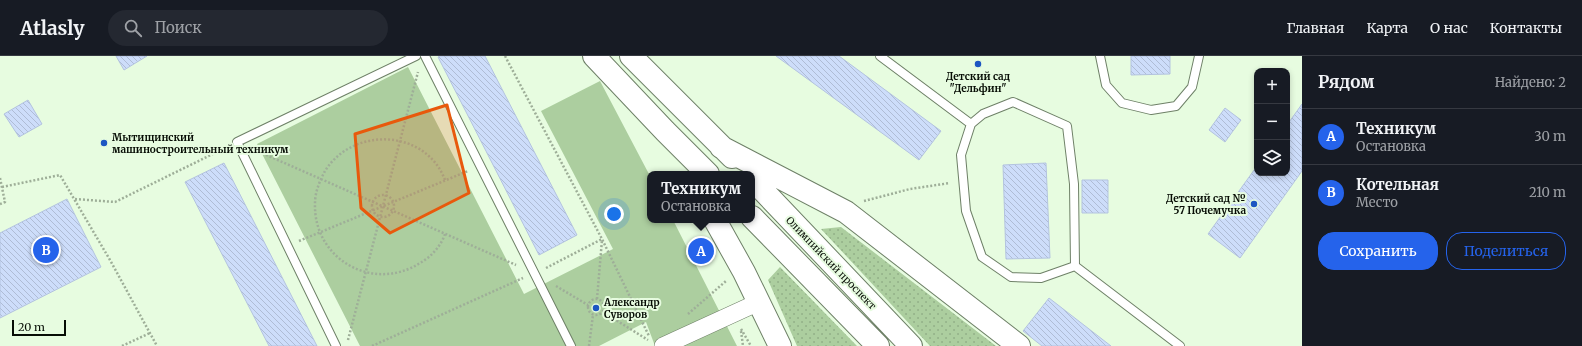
<!DOCTYPE html>
<html lang="ru">
<meta charset="utf-8">
<style>
:root{--surface:#171b24;--page:#242831;--text:#f1f3f6;--muted:#9ea1a6;--line:#363941;--accent:#2563eb}
body{margin:0;font-family:Merriweather,serif;background:var(--page);color:var(--text)}
.controls{position:absolute;right:12px;top:12px;display:grid;overflow:hidden;border-radius:8px;box-shadow:0 2px 6px #0003}
.controls button{width:36px;height:36px;display:grid;place-items:center;padding:0;border:0;border-bottom:1px solid var(--line);background:var(--surface);color:var(--text);font:20px sans-serif}
.scale{position:absolute;left:12px;bottom:10px;width:54px;box-sizing:border-box;padding-left:4px;border:2px solid #070d05;border-top:0;font-size:11px;line-height:14px;white-space:nowrap;color:#070d05;-webkit-text-stroke:3px #e7fce0;paint-order:stroke}
.you{position:absolute;left:614px;top:158px;width:14px;height:14px;margin:-10px;border:3px solid #fff;border-radius:50%;background:#1a73e8;box-shadow:0 0 0 6px #1a73e833}
.badge{display:grid;place-items:center;width:26px;height:26px;border-radius:50%;background:var(--accent);color:#fff;font-size:13px;font-weight:700}
.pin{position:absolute;translate:-50% -50%;border:2px solid #fff;box-shadow:0 1px 4px #0006}
.popup{position:absolute;left:647px;top:115px;width:108px;height:52px;box-sizing:border-box;display:grid;place-content:center;border-radius:8px;background:var(--surface);filter:drop-shadow(0 1px 3px #0005);font-size:13px;white-space:nowrap;color:var(--muted)}
.popup b{font-size:15px;color:var(--text)}
.popup::after{content:'';position:absolute;left:50%;top:100%;margin-left:-8px;border:8px solid transparent;border-top-color:var(--surface)}
.list{margin:0;padding:0;list-style:none}
h2{display:flex;justify-content:space-between;align-items:center;height:52px;margin:0;padding:0 16px;font-size:17px}
h2 small{font-size:13px;font-weight:400;color:var(--muted)}
.list li{display:grid;grid-template-columns:26px 1fr auto;gap:12px;align-items:center;box-sizing:border-box;height:56px;padding:0 16px;border-top:1px solid var(--line)}
.list b{display:block;font-size:15px;white-space:nowrap}
.list p{margin:0;font-size:13px;white-space:nowrap;color:var(--muted)}
.list em{font-size:13px;font-style:normal;color:var(--muted)}
.actions{display:flex;gap:8px;padding:12px 16px}
.actions a{flex:1;padding:9px 0;border:1px solid var(--accent);border-radius:16px;text-align:center;font-size:14px;color:var(--accent)}
.actions .main{background:var(--accent);color:#fff}
.icon{flex:none;width:22px;height:22px;fill:none;stroke:currentColor;stroke-width:2;stroke-linecap:round;stroke-linejoin:round}
.map{position:relative;flex:none;width:1302px;height:290px;overflow:hidden}
header{display:flex;align-items:center;gap:24px;box-sizing:border-box;height:56px;padding:0 20px;background:var(--surface);border-bottom:1px solid var(--line)}
header strong{font-size:19px}
nav{display:flex;gap:22px;margin-inline-start:auto;font-size:14px}
.search{width:280px;height:36px;background:var(--page);display:flex;align-items:center;gap:10px;box-sizing:border-box;padding:0 14px;border-radius:22px;color:var(--muted);font-size:15px}
main{display:flex}
aside{flex:1;background:var(--surface)}
.map>svg:first-child{display:block}
.grass{fill:url(#grass-dots)}
.park{fill:#acce9f}
.building{fill:url(#building-back-hatch);stroke:#b3c3df}
.lines{fill:none;stroke-linecap:round;stroke-linejoin:round}
.service-casing{stroke:#6e8067;stroke-width:10}
.minor-casing{stroke:#6e8067;stroke-width:18}
.secondary-casing{stroke:#6e8067;stroke-width:24}
.path{stroke:#9eae98;stroke-width:2.5;stroke-dasharray:2 2;stroke-linecap:butt}
.service{stroke:#fff;stroke-width:8}
.minor{stroke:#fff;stroke-width:17}
.secondary{stroke:#fff;stroke-width:22}
.marked{fill:#e8590c;fill-opacity:0.2;stroke:#e8590c;stroke-width:3;stroke-linejoin:round}
.poi-dot{fill:#1c56c2;stroke:#e7fce0;stroke-width:1.5}
.labels{text-anchor:middle;dominant-baseline:central;stroke-width:4;stroke-linejoin:round;paint-order:stroke}
.poi-label{font-size:10px;font-weight:bold;fill:#070d05;stroke:#e7fce0;text-anchor:start}
.street-label{font-size:10px;fill:#070d05;stroke:#e7fce0}
</style>
<header>
<strong>Atlasly</strong>
<div class="search"><svg class="icon" aria-label="search" viewBox="0 0 24 24"><circle cx="10" cy="10" r="6"/><path d="M15 15l6 6"/></svg>Поиск</div>
<nav><a>Главная</a><a>Карта</a><a>О нас</a><a>Контакты</a></nav>
</header>
<main>
<div class="map">
<svg width="1302" height="290" viewBox="0 0 1302 290">
<defs>
<pattern id="grass-dots" width="8" height="8" patternUnits="userSpaceOnUse"><rect width="8" height="8" fill="#acce9f"/><path d="M2 2h.1M6 6h.1" fill="none" stroke="#92b087" stroke-width="1.8" stroke-linecap="round"/></pattern>
<pattern id="building-back-hatch" width="6" height="6" patternUnits="userSpaceOnUse"><rect width="6" height="6" fill="#cdddfa"/><path d="M-1 5l2 2M0 0l6 6M5-1l2 2" fill="none" stroke="#afbcd5"/></pattern>
</defs>
<rect width="100%" height="100%" fill="#e7fce0"/>
<path class="grass" d="M841,171L996,290H930L821,173Z
M780,211L857,290H797L768,224Z"/>
<path class="park" d="M408,11L524,238L613,193L541,55L600,25L650,120V164H673L737,290H655L646,266L599,290H360L257,88Z"/>
<path class="building" d="M116,0H147L124,14Z
M440,0H485L577,179L539,199L438,1Z
M776,0H839L941,75L919,104Z
M1131,0H1170V18L1131,19Z
M28,44L42,68L19,81L4,58Z
M1302,48V115L1240,202L1208,178L1257,110V117H1287V69Z
M1225,52L1241,64L1225,86L1209,74Z
M224,107L317,290H269L185,126Z
M1046,107L1050,202L1006,203L1003,109Z
M1082,124H1108V157H1082Z
M67,143L101,211L0,262V177Z
M1049,242L1111,290H1042L1023,275Z"/>
<g class="lines">
<defs>
<path id="service" d="M425,0L571,290
M880,0L971,68L983,58L1013,46L1067,70L1074,128L1075,210L1180,290
M1100,0L1106,29L1122,47L1151,54L1176,50L1192,31L1199,0
M971,68L961,99L966,155L982,201L1011,221L1041,222L1075,210
M336,290L237,86L416,0"/>
<path id="minor" d="M663,290L759,246"/>
<path id="secondary" d="M594,0L665,75L708,118
M631,0L732,101
M721,91L846,156L1019,290
M752,123L911,290
M752,161L878,290
M715,164L744,216L780,290"/>
</defs>
<use href="#service" class="service-casing"/>
<use href="#minor" class="minor-casing"/>
<use href="#secondary" class="secondary-casing"/>
<path class="path" d="M505,0L602,183L649,280
M255,94L516,209
M0,122L5,146L0,148
M445,124C426,73 353,70 325,115C320,124 315,136 315,147C313,203 373,237 420,207C431,201 441,190 445,178
M2,131L60,119L110,204L157,290
M372 150a11 11 0 1 1 22 0a11 11 0 1 1-22 0Z
M75,143L115,146L225,92
M864,145L910,133L950,127
M299,185L468,115
M546,212L602,183
M556,230L588,249
M597,243L602,184
M588 251a8 8 0 1 1 16 0a8 8 0 1 1-16 0Z
M603,256L648,284
M688,258L726,225
M741,273L751,290
M741,275L743,290
M348,284L418,16
M122,290L150,277
M372,290L523,222
M589,290L593,259"/>
<use href="#service" class="service"/>
<use href="#minor" class="minor"/>
<use href="#secondary" class="secondary"/>
</g>
<path class="marked" d="M447,49L469,137L390,177L361,152L355,78Z"/>
<g class="poi-dot">
<circle cx="978" cy="8" r="4"/>
<circle cx="104" cy="87" r="4"/>
<circle cx="1254" cy="148" r="4"/>
<circle cx="596" cy="252" r="4"/>
</g>
<g class="labels">
<g class="poi-label">
<text x="978" y="20" text-anchor="middle">Детский сад<tspan x="978" dy="12">"Дельфин"</tspan></text>
<text x="112" y="81">Мытищинский<tspan x="112" dy="12">машиностроительный техникум</tspan></text>
<text x="1246" y="142" text-anchor="end">Детский сад №<tspan x="1246" dy="12">57 Почемучка</tspan></text>
<text x="604" y="246">Александр<tspan x="604" dy="12">Суворов</tspan></text>
</g>
<g class="street-label">
<text transform="translate(831 207) rotate(46)">Олимпийский проспект</text>
</g>
</g>
</svg>
<div class="controls">
<button>+</button>
<button>−</button>
<button><svg class="icon" aria-label="layers" viewBox="0 0 24 24"><path d="M12 4l9 5-9 5-9-5zM3 14l9 5 9-5"/></svg></button>
</div>
<div class="scale">20 m</div>
<div class="you"></div>
<div class="pin badge" style="left:701px;top:195px">A</div>
<div class="popup"><b>Техникум</b>Остановка</div>
<div class="pin badge" style="left:46px;top:194px">B</div>
</div>
<aside>
<h2>Рядом<small>Найдено: 2</small></h2>
<ul class="list">
<li><span class="badge">A</span><div><b>Техникум</b><p>Остановка</p></div><em>30 m</em></li>
<li><span class="badge">B</span><div><b>Котельная</b><p>Место</p></div><em>210 m</em></li>
</ul>
<div class="actions"><a class="main">Сохранить</a><a>Поделиться</a></div>
</aside>
</main>
